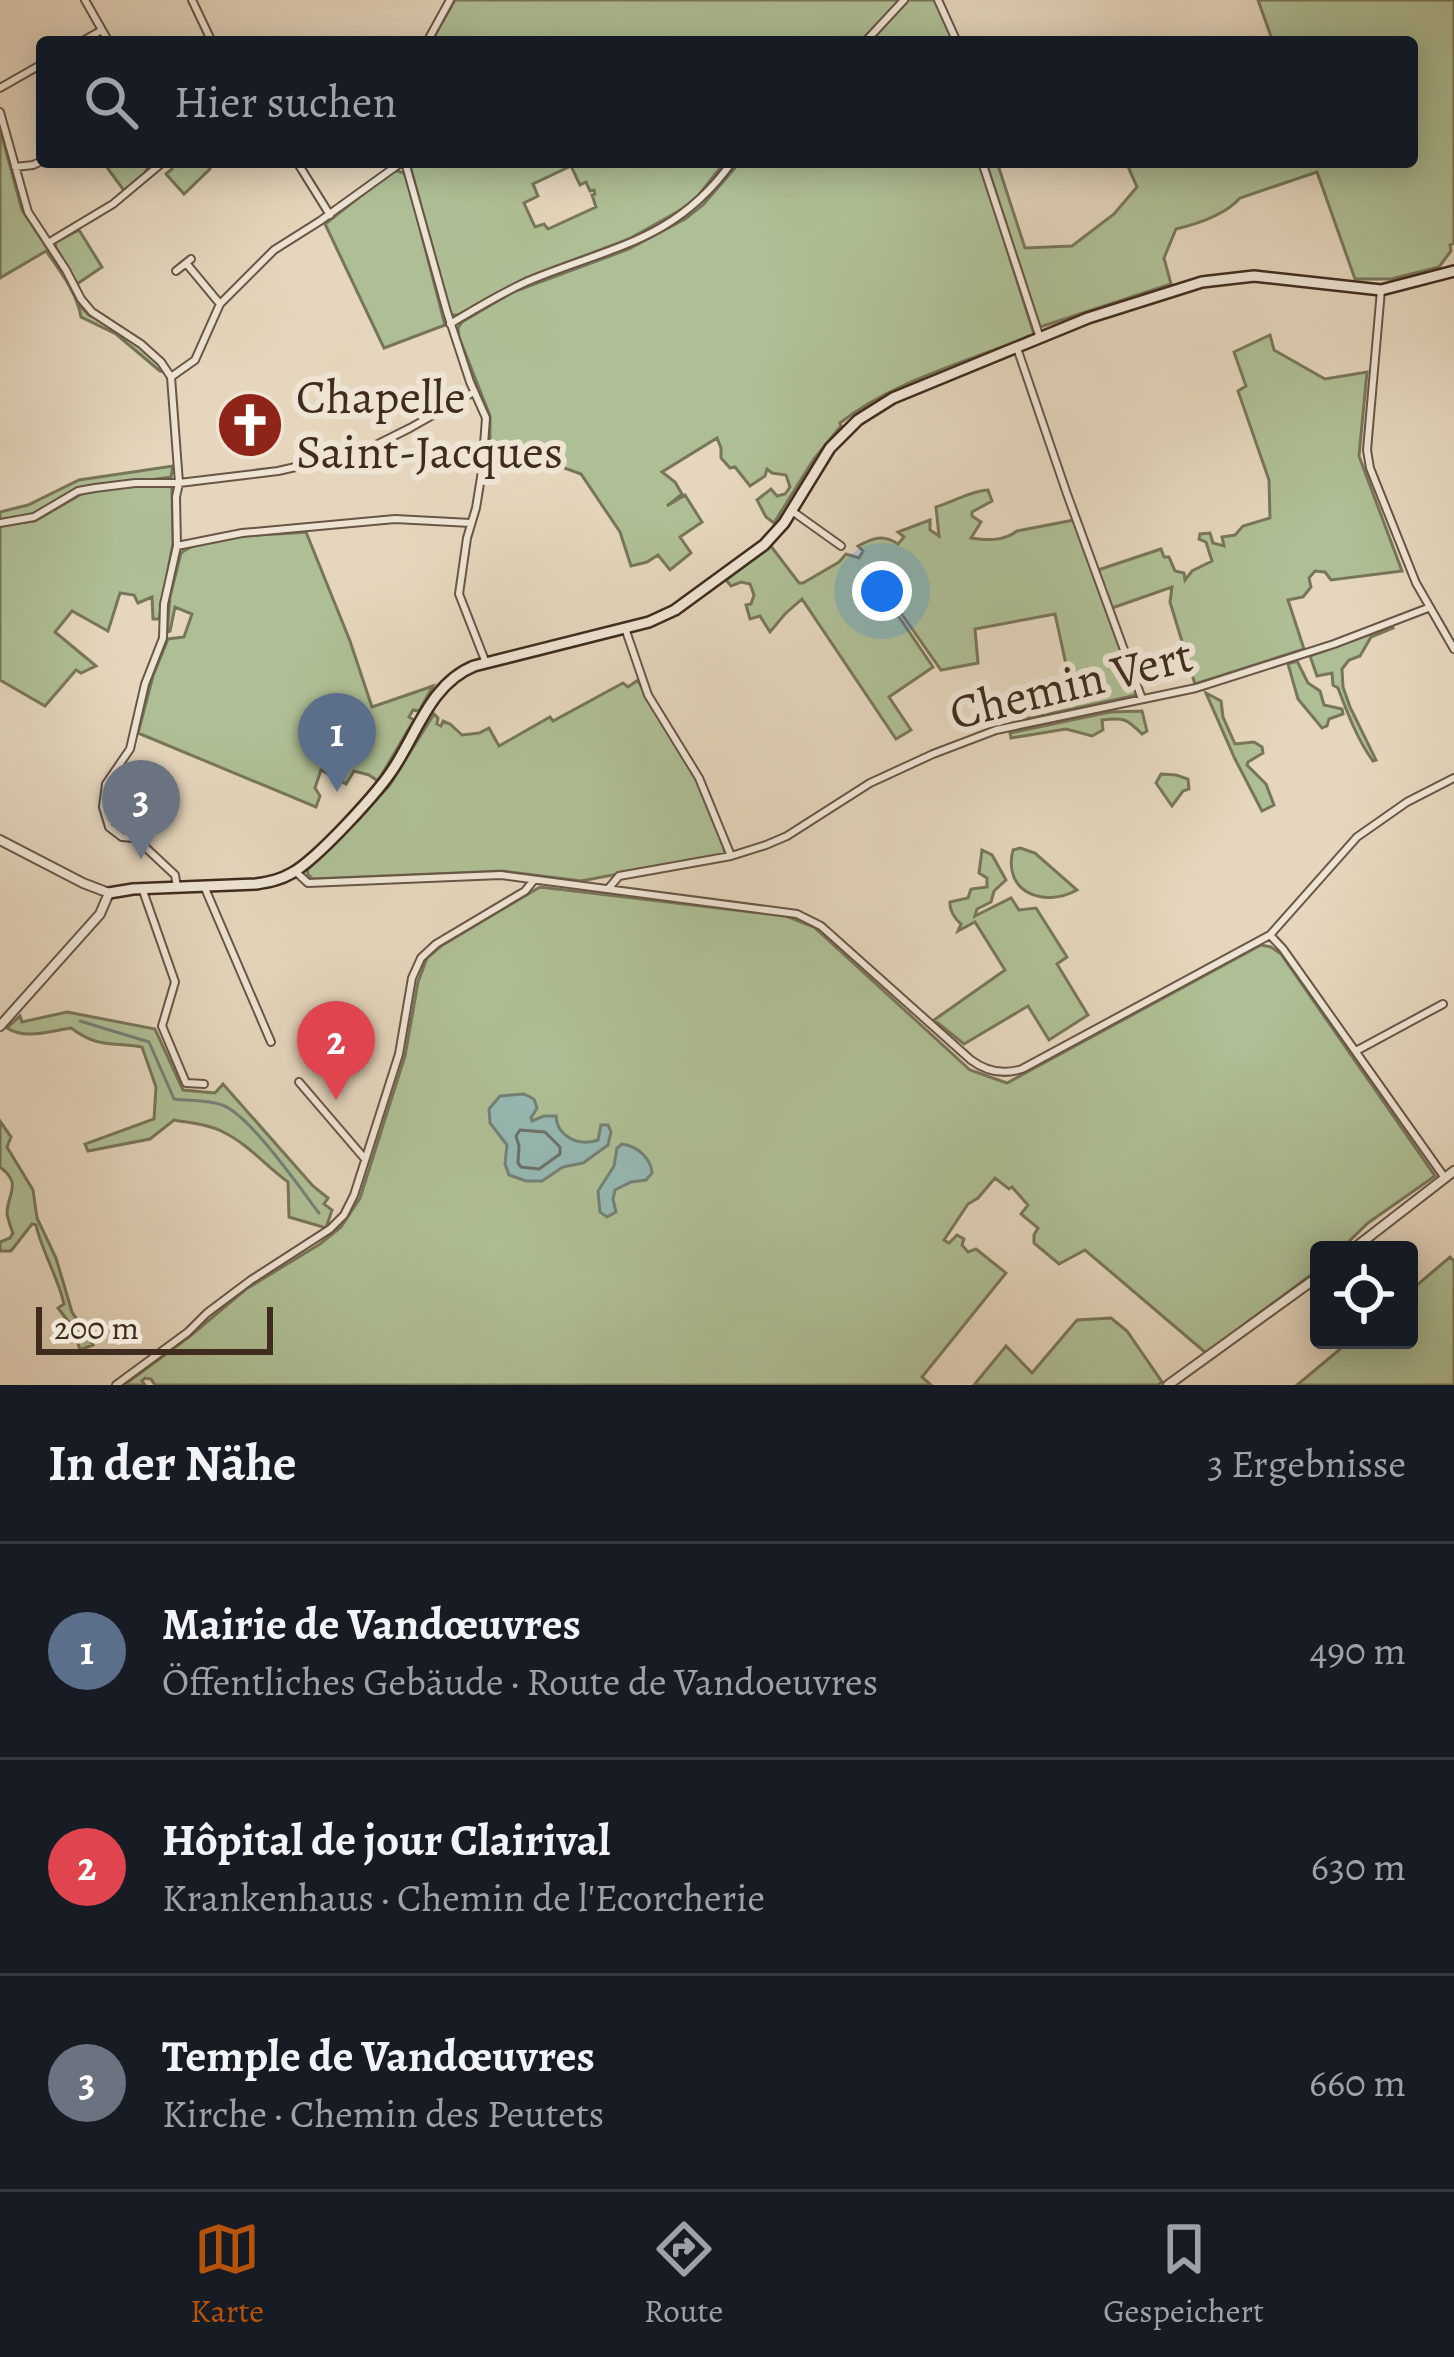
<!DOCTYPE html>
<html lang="de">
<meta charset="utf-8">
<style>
:root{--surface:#171b24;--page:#20242c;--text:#f1f3f6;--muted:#9ea1a6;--line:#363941;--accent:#b45309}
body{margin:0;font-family:Alegreya,serif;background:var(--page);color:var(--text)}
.controls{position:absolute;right:36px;bottom:36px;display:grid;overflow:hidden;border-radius:12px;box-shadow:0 6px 30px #0003}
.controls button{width:108px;height:108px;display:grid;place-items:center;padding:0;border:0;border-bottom:3px solid var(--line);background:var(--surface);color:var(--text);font:60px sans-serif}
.scale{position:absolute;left:36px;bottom:30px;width:237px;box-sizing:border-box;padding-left:12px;border:6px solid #402c1e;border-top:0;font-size:33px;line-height:42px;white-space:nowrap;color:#402c1e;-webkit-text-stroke:9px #eee4d4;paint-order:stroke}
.you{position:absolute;left:882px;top:591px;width:42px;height:42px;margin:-30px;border:9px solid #fff;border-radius:50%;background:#1a73e8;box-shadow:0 0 0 18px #1a73e833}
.badge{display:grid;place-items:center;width:78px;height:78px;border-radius:50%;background:var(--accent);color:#fff;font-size:39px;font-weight:700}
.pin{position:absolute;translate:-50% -99px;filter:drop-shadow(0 3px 6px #0008)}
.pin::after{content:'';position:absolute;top:63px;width:42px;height:36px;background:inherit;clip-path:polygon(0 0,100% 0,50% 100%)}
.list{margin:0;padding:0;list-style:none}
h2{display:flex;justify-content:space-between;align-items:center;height:156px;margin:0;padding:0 48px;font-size:51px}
h2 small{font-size:39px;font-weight:400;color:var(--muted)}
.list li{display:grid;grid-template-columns:78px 1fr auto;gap:36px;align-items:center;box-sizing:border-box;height:216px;padding:0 48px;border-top:3px solid var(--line)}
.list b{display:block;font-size:45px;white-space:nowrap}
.list p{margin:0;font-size:39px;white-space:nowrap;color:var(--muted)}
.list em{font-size:39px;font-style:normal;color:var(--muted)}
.icon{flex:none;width:66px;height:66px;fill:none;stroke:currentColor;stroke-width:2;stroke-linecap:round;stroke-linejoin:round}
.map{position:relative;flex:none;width:1454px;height:1385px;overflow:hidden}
.search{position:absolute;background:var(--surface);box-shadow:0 6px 30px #0003;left:36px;right:36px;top:36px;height:132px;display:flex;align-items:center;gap:30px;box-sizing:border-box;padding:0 42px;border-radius:12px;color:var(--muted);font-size:45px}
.sheet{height:804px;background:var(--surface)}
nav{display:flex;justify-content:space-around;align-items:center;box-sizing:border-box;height:168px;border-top:3px solid var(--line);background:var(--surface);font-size:33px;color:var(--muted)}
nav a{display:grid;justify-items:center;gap:6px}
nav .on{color:var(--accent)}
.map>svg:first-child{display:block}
.green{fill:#afbf95;stroke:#78765a;stroke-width:3;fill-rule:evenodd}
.water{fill:#96b9b3;stroke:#748177;stroke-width:3}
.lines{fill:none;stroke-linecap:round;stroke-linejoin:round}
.shore{stroke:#6b7268;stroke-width:3}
.stream{stroke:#748177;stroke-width:3}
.minor-casing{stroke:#695646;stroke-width:10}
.tertiary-casing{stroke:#695646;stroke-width:12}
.secondary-casing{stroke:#402c1e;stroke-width:14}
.minor{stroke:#eee4d4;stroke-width:6}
.tertiary{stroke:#eee4d4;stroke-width:8}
.secondary{stroke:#eee4d4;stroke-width:9}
.labels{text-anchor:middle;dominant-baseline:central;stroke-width:12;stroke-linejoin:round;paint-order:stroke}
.poi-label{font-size:48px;fill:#402c1e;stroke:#eee4d4;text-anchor:start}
.street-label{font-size:48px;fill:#402c1e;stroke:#eee4d4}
</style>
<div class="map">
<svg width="1454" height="1385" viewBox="0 0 1454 1385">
<rect width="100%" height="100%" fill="#e5d6bd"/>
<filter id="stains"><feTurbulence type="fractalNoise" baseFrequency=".00167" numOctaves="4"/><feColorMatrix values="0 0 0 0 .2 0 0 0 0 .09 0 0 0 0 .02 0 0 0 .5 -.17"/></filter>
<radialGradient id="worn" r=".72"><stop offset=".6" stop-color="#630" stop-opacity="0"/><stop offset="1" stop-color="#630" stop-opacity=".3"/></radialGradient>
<path class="green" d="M455,0H900L860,42H431Z
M908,0H935L954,42H869Z
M1258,0H1454V243L1450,245L1451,251L1439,267L1391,279H1355L1317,172L1240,198C1225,215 1197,224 1176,229L1164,258L1171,284L1040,327L986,162H997L1025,248L1072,246L1114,214L1137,187L1126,162H1412V42H1273Z
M0,129L22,210L61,269L82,308L89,315L121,331L156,360L166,372L160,371L116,334L81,317C77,293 60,271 46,251L0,278Z
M103,162H149C148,175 134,183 125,192Z
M173,162H206L210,169L184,194L166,174L172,169Z
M409,162H725L694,201L677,212L629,239L525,278L458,315H451ZM571,166L580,185L586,182L590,191L594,190L595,194L592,195L596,207L548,229L544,224L535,227L524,203L538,196L533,184Z
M740,162H979L1034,334C971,361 894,380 840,423L841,426L814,459L774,523L766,517L757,500L771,489L777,496L785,494L790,487L786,475L772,473L767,469L765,476L750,486L735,467L730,468L721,458V448L717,438L662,472L675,482L682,494L667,506L685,495L702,522L680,537L691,553L670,570L658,555L647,562L631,566L620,532L581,474L490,441V416L459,337L458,328L462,322L513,292L629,249L685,219L703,205Z
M394,170L404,173L407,178L445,325L384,348L325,224Z
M79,230L102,267L77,284L55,246L56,242Z
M1270,335L1274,350L1325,379L1367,372L1359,456L1402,571L1331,580L1325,572L1315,571L1309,578L1311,587L1303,597L1288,600L1304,649L1195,684L1170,602L1172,587L1112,608L1098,570L1161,549L1164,557H1169L1175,571L1184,573L1185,580L1192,571L1212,561L1206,542L1199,539L1200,534L1210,533L1213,543L1224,546L1222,537L1235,535L1243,526L1270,518L1269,480L1238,391L1246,386L1234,352Z
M173,466L171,477L78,490L30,515L0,520V512L28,505L79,480Z
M135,485H168L172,488L173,543L159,619H153L152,597L138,603L134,595L120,593L108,631L72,611L55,632L96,666L81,673L76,670L45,706L0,680V525L35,521L85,492Z
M988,490L992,501L972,512V516L981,522L971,538C986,540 1003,542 1017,531L1074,520L1137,695L1022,720L1020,716L1045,709L1041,684L1069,678L1055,614L975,629L978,663L941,670L896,606L893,608L933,667L889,697L911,730L896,739L802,599L785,614L770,632L760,616L750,619L746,605L751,604L754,595L750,584L741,582L731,586L726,580L770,545L799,583H803L839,562L846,554L859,558L863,551L858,546C873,538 883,534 898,544L904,537L898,532L930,520V530L939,536L936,507C953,502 970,491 988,490Z
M306,532L350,641L372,707L433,686L419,711L413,710L409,717L414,720L378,781L369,775L354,771L346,784L321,770L315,788L320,796L316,807L138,733L153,676L168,639L184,637L192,614L175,607L170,631L167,632L170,597L181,553C209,532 271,536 306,532Z
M1392,626L1393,628L1371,637L1360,656L1349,660L1342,669L1343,687L1350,707L1376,760L1373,761C1358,741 1347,712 1338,688L1333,685L1332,673L1317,676L1310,656Z
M1297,661L1308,683L1320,691L1324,705L1342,709L1343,714L1329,719L1327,726L1322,728L1298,699L1288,664Z
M638,680C664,735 716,794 725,854L581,881L503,871L313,879L308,875L307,870L389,786L434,714L438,718L437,724L441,726L443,721L450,724L462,735L479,733L489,728L499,746L550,717L553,721L623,683L628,687Z
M1206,693L1221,701L1223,717L1235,744L1254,742L1262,747L1263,753L1248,762L1247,765L1266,784L1274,805L1262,811L1235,759Z
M1142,711L1147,731L1142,734C1127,719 1124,717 1102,720L1103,730L1092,736L1066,729L1011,738L1010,733L1110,712Z
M1161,774L1176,775L1188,779L1189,789L1183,791L1172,806L1156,783Z
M1020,848L1035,853L1077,890C1045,908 1002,893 1013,850Z
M982,850L992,855L1006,880L994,891L991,902L977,909L975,916L1011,898L1019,910L1036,908L1067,957L1057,964L1088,1015L1049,1040L1028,1006L964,1044L934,1020L1005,970L975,922L958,931L961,924C955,919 949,910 950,902L968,898L971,889L987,887V878L979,873Z
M540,887L786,916L814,927L970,1070L1007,1083L1261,945L1271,947L1281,954L1435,1176L1368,1223L1340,1250H1319V1269L1206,1353L1085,1250L1059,1264L1034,1243V1235L1038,1228L1021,1214L1028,1205L1012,1187L1009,1189L995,1178L978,1198L968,1204L944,1240L949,1243L957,1235L964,1239L962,1245L968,1252L976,1249L1006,1273L922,1377L931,1385H155L151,1379L145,1378L142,1381L145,1385H124L189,1337L246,1289L320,1244L341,1227L360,1198L405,1056L418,982L427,958L441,946Z
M67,1012L155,1029L183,1090L215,1093L223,1084L313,1186L328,1198L324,1204L332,1210L326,1228L289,1217L288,1182C266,1166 248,1144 223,1132C209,1124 189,1123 174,1120L150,1139L88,1151L85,1144L154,1119L156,1087L142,1047C110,1042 98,1048 71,1028C50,1031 25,1040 7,1028L20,1016L22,1022Z
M0,1121L11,1137L7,1147L33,1190L37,1218L56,1258L72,1312L93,1345L80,1350L74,1329L58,1308L64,1304C58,1277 42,1252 36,1225L32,1224L11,1251H0V1242L10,1238L13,1233C12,1232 7,1215 7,1214C7,1194 23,1184 0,1167Z
M1450,1257L1454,1261V1385H1297L1351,1340H1409V1292Z
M1111,1318L1127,1331L1162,1382L1158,1385H974L1006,1346L1032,1373L1077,1320Z"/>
<path class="water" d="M524,1094L534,1099L537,1108L531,1118L532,1121L544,1116H556C557,1136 578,1147 598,1140L601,1125H608L611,1132L608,1145L583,1163L563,1167L542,1181H526L509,1175L505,1164L507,1145L490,1123L489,1109L500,1096Z
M622,1144C637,1146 651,1158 652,1173L646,1180L631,1182L615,1190L613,1199L616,1212L607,1217L600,1212L598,1191L614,1166L617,1148Z"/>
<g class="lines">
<path class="shore" d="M520,1130L545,1132L560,1147V1154L539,1169L521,1167L518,1163L519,1146L516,1136Z"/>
<path class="stream" d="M80,1021L149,1042L174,1099C189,1101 208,1100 222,1105C249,1114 300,1188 319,1213"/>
<defs>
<path id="minor" d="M192,0L212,42
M938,0L957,42
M102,30L109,42
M81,42L102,30L85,0
M427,42L450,0
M865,42L904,0
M0,88L42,64
M0,112L28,212L66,270L81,299L92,312L141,344L161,362L171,377L179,483L176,497L177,546L164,604L163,638L145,684L130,749L106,784L103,807L109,827L122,837L133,838L144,846L175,875L177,887
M297,162L330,215
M405,162L447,312L470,382L486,418L482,471L476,508L467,538L459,594L486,663
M982,162L1040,338
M15,167L33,165L42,161
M48,243L113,204L162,163
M186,263L220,304
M176,271L191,259
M1381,290L1367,450L1370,468L1416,583L1454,649
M450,324C477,308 504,291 533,279C615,246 677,239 732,162
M1017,348L1067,494L1142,699
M171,377L195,360L220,304L274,250L320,221L402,162
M792,511L841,546
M0,523L34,517L78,491L95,488L135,483H179L278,471L362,452L410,428L474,392
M177,546L242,533L395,519L471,523
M625,628L648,695L699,778L731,856
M295,871L308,883L501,875L797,914L821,926L971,1060C987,1072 1003,1075 1022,1069L1270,935L1357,837L1407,802L1454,778
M204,886L271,1042
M142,888L175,982L162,1026L186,1083L204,1084
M608,889L619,876L731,856L766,845L787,836L870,783L933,754L996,730L1196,688L1334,644L1428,608
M1270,935L1283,949L1445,1178
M1356,1051L1443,1004
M299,1082L365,1159
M116,1385L188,1332L207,1313L251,1280L330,1229L344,1215L354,1195L399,1054L412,978L421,958L436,944L525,891L534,880"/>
<path id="tertiary" d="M0,840L83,883L109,893L100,914L0,1026
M1352,1250L1454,1171
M1168,1385L1319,1276"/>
<path id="secondary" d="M109,893L133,889L256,884C269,882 280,880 292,873C317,859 379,792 395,766C418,730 432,683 474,666L649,622L675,610L764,545L784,523L830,448L858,420L893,398L1088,318L1202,282L1254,276L1381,290L1454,271"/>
</defs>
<use href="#minor" class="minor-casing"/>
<use href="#tertiary" class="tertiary-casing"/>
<use href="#secondary" class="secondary-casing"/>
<use href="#minor" class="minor"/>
<use href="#tertiary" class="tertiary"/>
<use href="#secondary" class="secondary"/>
</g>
<defs>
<symbol id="church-disc" viewBox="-11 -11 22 22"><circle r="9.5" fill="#8f2418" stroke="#eee4d4"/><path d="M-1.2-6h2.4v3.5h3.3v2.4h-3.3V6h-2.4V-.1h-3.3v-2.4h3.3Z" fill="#fff"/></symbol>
</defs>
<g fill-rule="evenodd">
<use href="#church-disc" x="212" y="387" width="76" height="76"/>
</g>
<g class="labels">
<g class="poi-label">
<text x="296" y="397">Chapelle<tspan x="296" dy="55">Saint-Jacques</tspan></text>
</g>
<g class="street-label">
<text transform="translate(1071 684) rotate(-14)">Chemin Vert</text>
</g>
</g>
<rect width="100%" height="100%" filter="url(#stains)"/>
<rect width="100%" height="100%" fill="url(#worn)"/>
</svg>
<div class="controls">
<button><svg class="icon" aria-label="locate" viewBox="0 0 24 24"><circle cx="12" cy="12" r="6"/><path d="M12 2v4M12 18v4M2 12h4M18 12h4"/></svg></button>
</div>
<div class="scale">200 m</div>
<div class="you"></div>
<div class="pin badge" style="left:337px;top:792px;background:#5c6f8a">1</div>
<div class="pin badge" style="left:336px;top:1100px;background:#e0444e">2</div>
<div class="pin badge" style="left:141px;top:859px;background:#6b7280">3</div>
<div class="search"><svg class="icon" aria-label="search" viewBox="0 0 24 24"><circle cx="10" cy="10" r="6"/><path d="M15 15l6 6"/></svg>Hier suchen</div>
</div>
<section class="sheet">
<h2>In der Nähe<small>3 Ergebnisse</small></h2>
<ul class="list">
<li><span class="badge" style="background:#5c6f8a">1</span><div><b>Mairie de Vandœuvres</b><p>Öffentliches Gebäude · Route de Vandoeuvres</p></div><em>490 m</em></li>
<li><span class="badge" style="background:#e0444e">2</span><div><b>Hôpital de jour Clairival</b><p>Krankenhaus · Chemin de l'Ecorcherie</p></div><em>630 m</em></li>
<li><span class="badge" style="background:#6b7280">3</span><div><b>Temple de Vandœuvres</b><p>Kirche · Chemin des Peutets</p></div><em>660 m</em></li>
</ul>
</section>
<nav>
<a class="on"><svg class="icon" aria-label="map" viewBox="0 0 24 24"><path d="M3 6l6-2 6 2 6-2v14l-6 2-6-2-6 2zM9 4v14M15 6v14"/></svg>Karte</a>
<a><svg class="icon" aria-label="directions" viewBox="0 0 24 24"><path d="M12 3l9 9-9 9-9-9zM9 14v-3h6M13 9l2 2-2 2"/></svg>Route</a>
<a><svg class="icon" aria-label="saved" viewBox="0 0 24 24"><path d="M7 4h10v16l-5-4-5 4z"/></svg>Gespeichert</a>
</nav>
